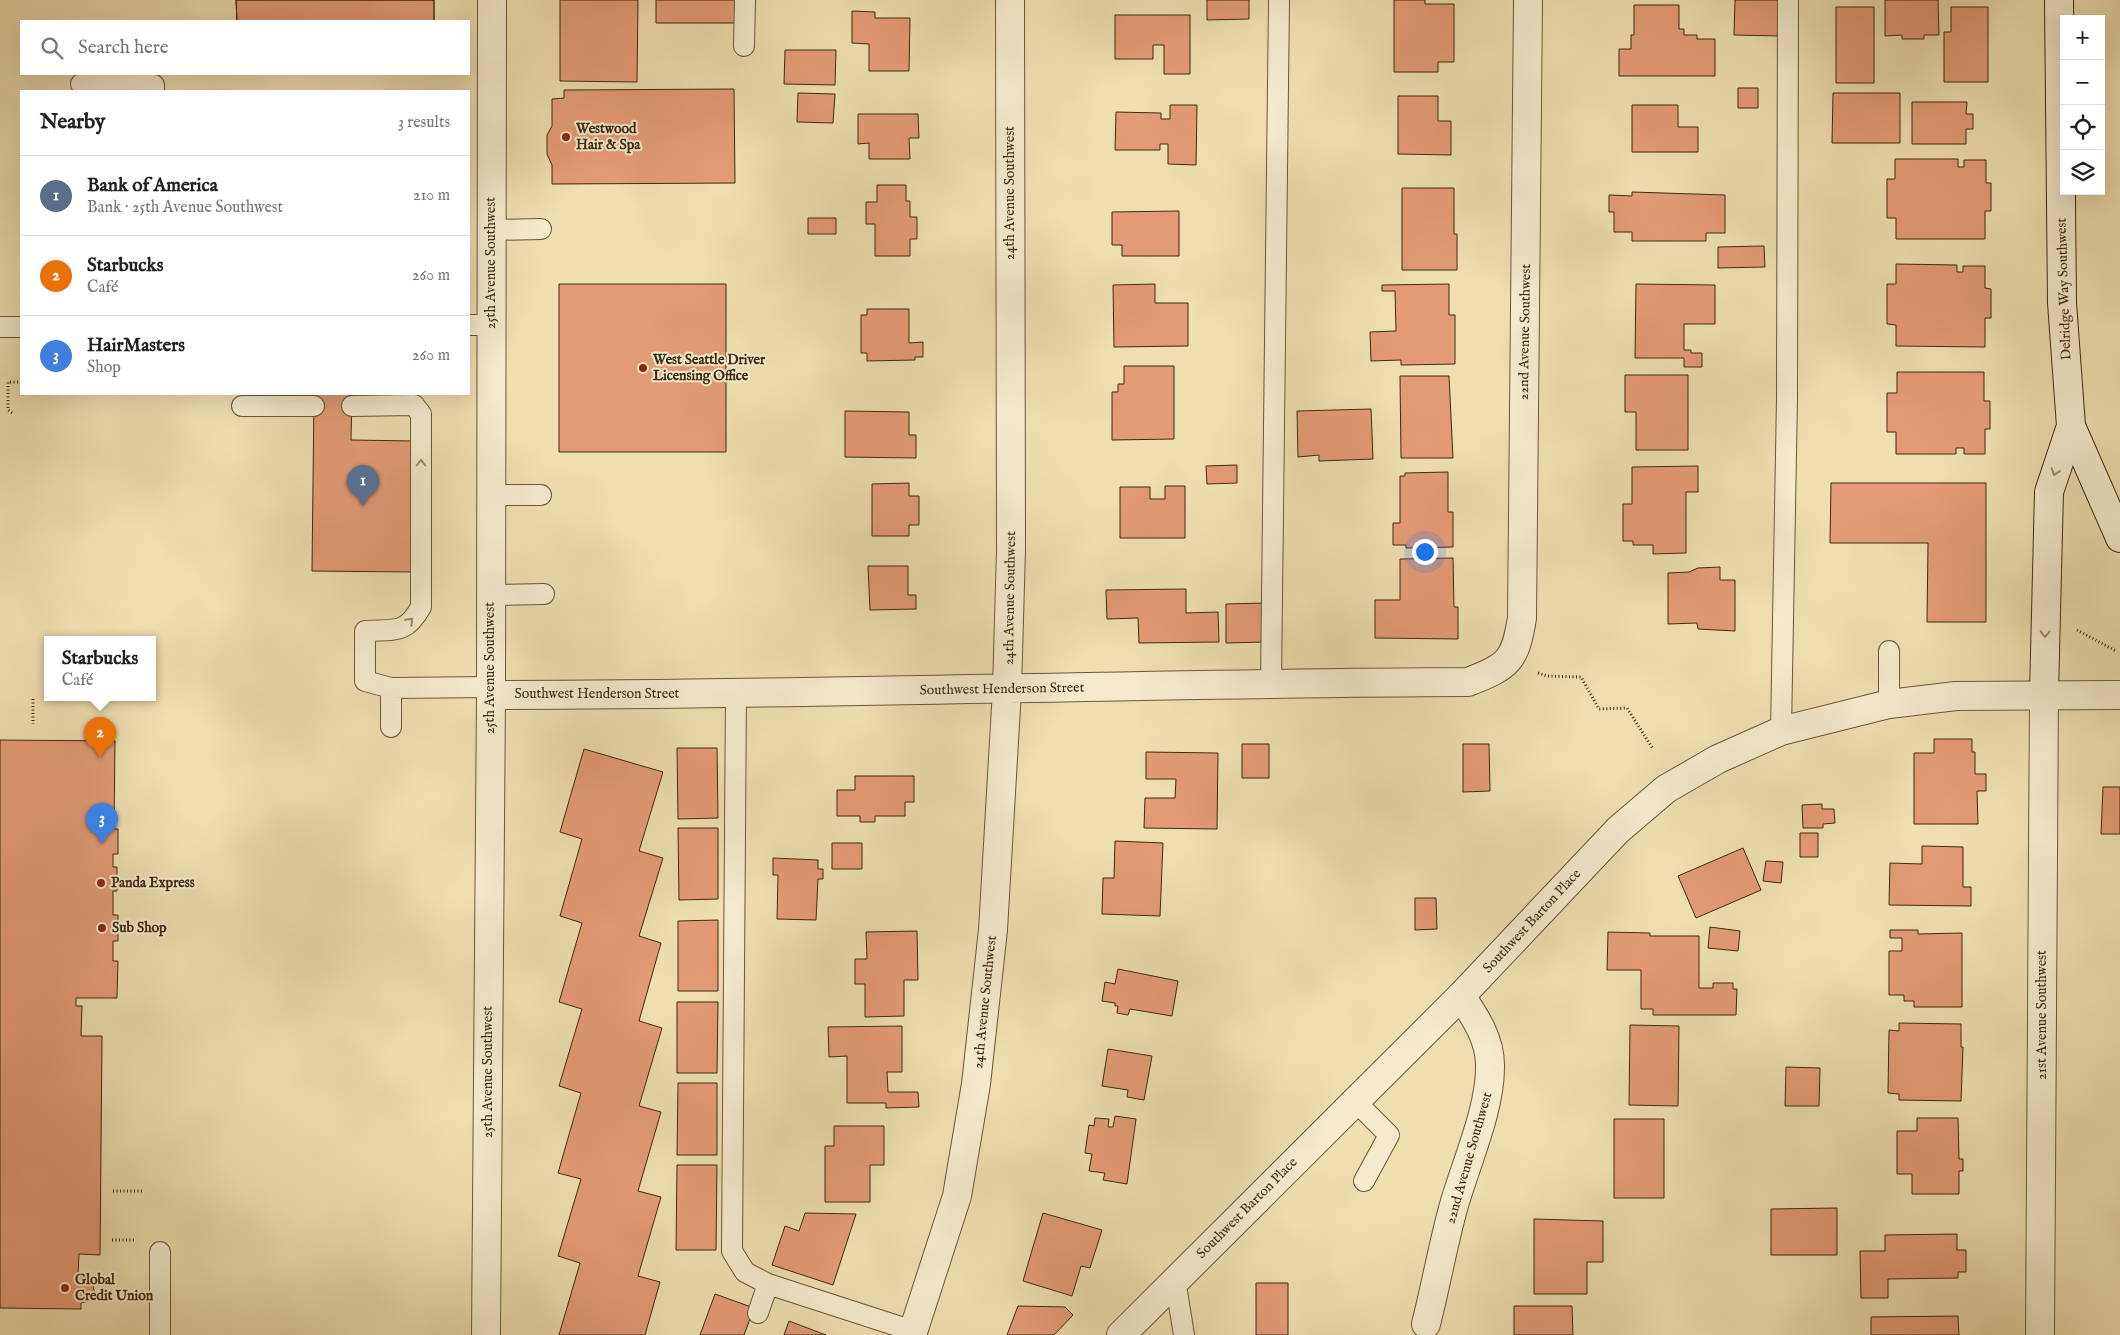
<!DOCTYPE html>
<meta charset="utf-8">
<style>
:root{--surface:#fff;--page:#f2f2f2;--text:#202124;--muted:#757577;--line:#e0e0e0;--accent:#ea580c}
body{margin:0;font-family:"IM FELL English",serif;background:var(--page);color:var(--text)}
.controls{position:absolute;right:15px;top:15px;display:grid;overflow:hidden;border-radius:0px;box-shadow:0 5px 20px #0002}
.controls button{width:45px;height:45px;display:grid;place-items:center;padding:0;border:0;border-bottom:1px solid var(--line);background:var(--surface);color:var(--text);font:25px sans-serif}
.you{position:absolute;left:1424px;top:551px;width:18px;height:18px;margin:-12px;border:4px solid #fff;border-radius:50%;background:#1a73e8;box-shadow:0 0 0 8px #1a73e833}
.badge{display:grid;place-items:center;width:32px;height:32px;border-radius:50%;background:var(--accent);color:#fff;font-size:16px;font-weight:700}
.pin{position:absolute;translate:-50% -41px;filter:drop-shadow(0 1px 2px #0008)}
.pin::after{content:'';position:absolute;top:26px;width:18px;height:15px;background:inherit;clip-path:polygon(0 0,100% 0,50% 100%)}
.popup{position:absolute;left:44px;top:636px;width:112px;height:65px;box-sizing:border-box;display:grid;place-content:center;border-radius:0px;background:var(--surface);filter:drop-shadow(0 1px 4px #0005);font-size:16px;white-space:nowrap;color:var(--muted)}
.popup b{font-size:19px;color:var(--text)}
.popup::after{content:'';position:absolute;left:50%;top:100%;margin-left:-10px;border:10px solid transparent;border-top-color:var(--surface)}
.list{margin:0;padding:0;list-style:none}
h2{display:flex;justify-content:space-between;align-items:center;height:65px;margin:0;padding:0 20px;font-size:21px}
h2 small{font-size:16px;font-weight:400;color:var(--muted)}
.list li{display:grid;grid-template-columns:32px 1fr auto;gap:15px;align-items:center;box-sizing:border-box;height:80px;padding:0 20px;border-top:1px solid var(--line)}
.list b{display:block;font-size:19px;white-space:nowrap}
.list p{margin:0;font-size:16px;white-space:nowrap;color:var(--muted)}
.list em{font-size:16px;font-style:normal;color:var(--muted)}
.icon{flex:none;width:28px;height:28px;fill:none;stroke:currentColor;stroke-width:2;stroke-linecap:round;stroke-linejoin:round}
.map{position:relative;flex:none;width:2120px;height:1335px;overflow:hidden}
.search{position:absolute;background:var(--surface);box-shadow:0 5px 20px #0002;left:20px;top:20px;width:450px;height:55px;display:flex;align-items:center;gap:12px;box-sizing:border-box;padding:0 18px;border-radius:0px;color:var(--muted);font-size:19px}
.panel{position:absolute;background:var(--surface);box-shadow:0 5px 20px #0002;left:20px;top:90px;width:450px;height:305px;border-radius:0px}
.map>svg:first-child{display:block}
.building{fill:#e39b77;stroke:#3e2812}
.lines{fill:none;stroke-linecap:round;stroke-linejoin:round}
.service-casing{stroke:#6a563a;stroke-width:22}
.minor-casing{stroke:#6a563a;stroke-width:30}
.tertiary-casing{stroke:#6a563a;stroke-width:30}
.secondary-casing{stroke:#3e2812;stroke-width:30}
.path{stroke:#3e2812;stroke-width:3;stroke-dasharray:1 2.5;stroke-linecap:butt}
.service{stroke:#f4eacc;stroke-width:20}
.minor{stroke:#f4eacc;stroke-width:28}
.tertiary{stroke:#f4eacc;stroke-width:28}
.secondary{stroke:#f4eacc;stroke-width:28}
.oneway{stroke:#99896f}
.poi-dot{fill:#8f2418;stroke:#f4eacc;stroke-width:2}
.labels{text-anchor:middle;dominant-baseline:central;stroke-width:4;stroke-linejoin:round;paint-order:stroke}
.poi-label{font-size:14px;font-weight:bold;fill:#3e2812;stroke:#f4eacc;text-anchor:start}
.street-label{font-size:14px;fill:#3e2812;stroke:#f4eacc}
</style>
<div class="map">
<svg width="2120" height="1335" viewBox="0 0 2120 1335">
<rect width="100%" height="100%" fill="#eedeb0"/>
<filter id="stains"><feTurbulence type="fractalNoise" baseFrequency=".004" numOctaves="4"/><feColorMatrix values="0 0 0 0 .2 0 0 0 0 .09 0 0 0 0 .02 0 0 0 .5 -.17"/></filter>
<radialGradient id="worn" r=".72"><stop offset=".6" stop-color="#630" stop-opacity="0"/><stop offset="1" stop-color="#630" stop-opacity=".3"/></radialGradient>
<path class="building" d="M236,0H434V21H237Z
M236,0H434V21H237Z
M560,0H638L637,82L560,81Z
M656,0H735V23H656Z
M1207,0H1249V19L1207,20Z
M1394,0H1425V4H1454V62H1438V72H1394Z
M1735,0H1779V36L1734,35Z
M1885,0H1938L1939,35H1924V39H1902V35L1885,36Z
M1634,5H1679V29H1684V35H1697V39H1715V76H1619V49H1631V35H1634Z
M1836,7H1874V83H1836Z
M1951,7H1988V82H1944V32H1951Z
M852,11L875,12V18H910L909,71H869V44L852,43Z
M1115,15H1190V74H1164V45H1153V59H1115Z
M785,50H836L835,85L784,84Z
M1738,88H1758V108H1738Z
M734,89L735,183L552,184V165L547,154V135L552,126V99L564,98V90Z
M798,93L835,94L833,123L797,122Z
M1833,93H1900V143H1832Z
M1398,96H1438V121H1451V155L1398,154Z
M1912,102H1967L1966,114H1973V129H1966V144H1912Z
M1170,105H1197L1196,165L1168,164V144H1160V150H1115L1116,112L1161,113V119H1170Z
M1632,105H1678V127H1698V152H1632Z
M858,114H918L919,138H909L910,159H869V143L858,144Z
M1895,159H1958V167H1964V160H1986V183H1991V211H1985V239H1896V218H1887V179H1895Z
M877,185H906V201H910V217H917V239H910V256H875V224H866V202H877Z
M1402,188H1454V234H1457V270H1402Z
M1632,192L1725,195V233H1706V241H1632V232H1614V212H1609V195L1632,196Z
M1179,211V256H1122V245H1112V212Z
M808,218H836V234H808Z
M1764,246L1765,267L1718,268V247Z
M1896,264L1957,265V272H1963V266H1985V288L1991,289V318H1985V347L1896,346V325L1887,324V284H1896Z
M559,284H726V452H559Z
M1155,284V303H1188V346L1114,347L1113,285Z
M1449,284V315H1455V364L1401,365V360L1371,361L1370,332L1396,331L1395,291H1382V285Z
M1636,284L1715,285V324H1684V350H1691V353H1702V367H1684V358H1635Z
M867,309H909V343L923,342V357H915V360L867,361V353H861V315H867Z
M1124,366H1174V439L1112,440V392H1118V384H1124Z
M1897,372H1984V401H1990V429H1985V454H1964V448H1956V454H1896V432H1887V393H1897Z
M1625,375H1688V450H1636V412H1625Z
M1400,376H1449L1453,458H1401Z
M314,394H352L351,440L414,441L413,572L312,571Z
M1371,409L1373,459L1319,461V455L1298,457L1297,411Z
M845,411L909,412V435H916V458L845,457Z
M1237,465V483L1207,484L1206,466Z
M1698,466V492H1686V553L1653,554V545H1633V541H1623V504H1632V467Z
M1448,472V512H1453V547L1406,548V545H1393V523H1400V476H1405V473Z
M909,483V496H919V525H909V536H872V484Z
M1831,483H1986V622H1927L1928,543H1830Z
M1165,486H1185V538H1120V487H1150V499H1165Z
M1453,558L1454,607H1458V639L1375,638V600H1400V559Z
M868,566H908V595H916V609L870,610Z
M1720,567V580H1735V631L1698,629L1697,623L1668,624V573L1689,572L1698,568Z
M1186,589V613L1218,612L1219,642L1139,643L1138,618L1107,619L1106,590Z
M1264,603V642L1226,643V604Z
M1934,739H1972V752H1975V774H1986V791H1977L1978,824H1914V753H1934Z
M0,740L115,741L114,829H118V854H113V867H117V891H113V915H118V941H113V961H118L117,998H76V1006H82L81,1036H102L100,1255L79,1254L78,1275L82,1274V1279L93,1285L94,1291L88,1301L81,1303V1309L0,1308Z
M1242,744H1269V778H1242Z
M1463,744H1489L1490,791L1463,792Z
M677,748H717L718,818L678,819Z
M584,749L663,772L639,851L663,858L639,936L661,943L639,1021L662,1028L639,1106L661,1112L638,1191L661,1197L638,1276L660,1282L645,1335H559L580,1263L558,1256L581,1179L558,1173L581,1093L559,1086L582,1009L559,1002L582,923L560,916L582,839L560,832Z
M1146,752L1218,753L1217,829L1144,828L1145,798H1175L1176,779H1146Z
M855,776H914V802H905V816H875V822H860V816H837V790H855Z
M2103,787H2120V834H2101Z
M1822,804V809H1834L1835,823L1823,824V828H1803L1802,805Z
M678,828H718V899L679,900Z
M1800,833H1818V857H1800Z
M1115,841L1163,843L1160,916L1102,914L1103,878H1114Z
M832,843H862V869H832Z
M1922,846L1963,847V887H1971V906L1889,905L1890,863L1922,864Z
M1743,848L1761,890L1696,918L1678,876Z
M773,858L818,860V869H823V879H818L816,920L777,919L778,875H773Z
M1766,861L1783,862L1781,883L1763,881Z
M1415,898H1436L1437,929L1415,930Z
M718,920V991H678V921Z
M1710,927L1740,931L1738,951L1708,948Z
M1890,930H1918V934L1962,933V1007H1914V1001H1904V995H1889V951H1902V938H1890Z
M917,931L918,980H904V1016L865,1017V984H855V959H867L866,932Z
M1608,932L1650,933V936H1699V988H1713V983H1733V989H1737L1736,1015H1653V1009H1641V970H1607Z
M1118,969L1178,981L1172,1016L1130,1009L1128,1015L1117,1013L1118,1006H1115V1003L1102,1001L1105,982L1115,984Z
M677,1002H718L717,1073H677Z
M1899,1023L1961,1024V1047H1963L1961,1101L1899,1100V1094L1888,1093L1889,1030L1899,1031Z
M1630,1025L1679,1026L1678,1106L1629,1105Z
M902,1026V1072H887L888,1092H918L919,1107L886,1108V1103H847V1056L829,1057L828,1027Z
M1108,1049L1152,1056L1144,1100L1127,1097L1128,1090L1102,1086Z
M1786,1067L1820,1068L1819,1106H1785Z
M678,1083H717V1155H677Z
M1115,1116L1136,1119L1127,1184L1103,1180L1105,1173L1089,1171L1092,1154L1085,1153L1089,1125L1094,1126L1095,1118L1109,1119L1108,1127H1113Z
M1917,1118H1958L1959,1159H1963V1171H1959V1194H1912V1174H1897V1131H1917Z
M1614,1119H1664V1198H1614Z
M834,1126H884V1165H870V1202H825V1146H834Z
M677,1165H717L716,1250H676Z
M1837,1208V1255H1771V1209Z
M805,1213L856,1214L833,1285L772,1265L785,1226L799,1231Z
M1043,1213L1102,1230L1090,1268L1081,1266L1072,1296L1023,1281Z
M1534,1219L1603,1221V1262H1587V1294H1534Z
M1957,1234V1250H1966V1272H1958V1278L1888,1279V1298H1861L1860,1251H1885V1235Z
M1256,1283H1288V1335H1256Z
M715,1294L754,1308L744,1335H700Z
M1018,1306L1065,1307L1073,1315L1054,1335H1007Z
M1514,1306H1572L1573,1335H1514Z
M1958,1316L1959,1335H1871V1317Z
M789,1321L826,1335H784Z"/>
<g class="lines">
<defs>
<path id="service" d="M744,46L745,0
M81,84L154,85V91
M491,230L541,229
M469,325H491
M0,327H21
M242,406H314
M352,406L414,405L421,414V607C405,635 395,629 365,631V681L391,688L491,687
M491,495H541
M490,595L544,594
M1889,651V704
M1271,683L1279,0
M391,688V727
M736,693L732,1251L745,1272L768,1284L913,1331
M1781,731L1787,398L1788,0
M1355,1101L1389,1135L1364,1181
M160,1252V1335
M1175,1279L1184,1335
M758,1313L768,1284"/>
<path id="minor" d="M491,695C817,695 1143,683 1468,682C1509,666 1515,661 1522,618L1528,0
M1426,1324C1436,1285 1443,1244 1454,1205C1466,1163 1491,1108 1490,1065C1490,1039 1475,1017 1461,996
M912,1335L957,1196L976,1084L993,930L1007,690L1011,549L1010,0
M2040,1335L2044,694"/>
<path id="tertiary" d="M486,1335L491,695L492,0
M1121,1335L1461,996L1618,830L1666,789L1718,759L1781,731L1889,704L1956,696L2120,695"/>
<path id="secondary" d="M2059,0L2062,303L2071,426L2120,538
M2044,694L2049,492L2071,426"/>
</defs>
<use href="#service" class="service-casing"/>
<use href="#minor" class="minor-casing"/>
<use href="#tertiary" class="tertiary-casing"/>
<use href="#secondary" class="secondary-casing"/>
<path class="path" d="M12,413L8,410V382H21
M2077,630L2116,651
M1538,673L1547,676L1581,677L1599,709L1627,708L1653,749
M33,699V724
M113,1191H144
M112,1240H135"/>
<use href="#service" class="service"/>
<use href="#minor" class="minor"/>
<use href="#tertiary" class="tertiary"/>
<use href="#secondary" class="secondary"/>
</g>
<defs><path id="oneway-chevron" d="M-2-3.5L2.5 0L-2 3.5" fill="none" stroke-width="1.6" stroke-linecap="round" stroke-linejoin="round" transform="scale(1.25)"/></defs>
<g class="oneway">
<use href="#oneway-chevron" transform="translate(421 463) rotate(-90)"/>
<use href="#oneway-chevron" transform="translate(2055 472) rotate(109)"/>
<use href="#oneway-chevron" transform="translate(410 621) rotate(-46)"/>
<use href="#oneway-chevron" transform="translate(2045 634) rotate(91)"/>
</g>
<g class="poi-dot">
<circle cx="566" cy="137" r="5"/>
<circle cx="643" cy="368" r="5"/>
<circle cx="101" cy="883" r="5"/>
<circle cx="102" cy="928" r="5"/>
<circle cx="65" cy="1288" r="5"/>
</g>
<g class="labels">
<g class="poi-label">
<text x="576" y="129">Westwood<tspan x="576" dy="16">Hair &amp; Spa</tspan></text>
<text x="653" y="360">West Seattle Driver<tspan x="653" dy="16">Licensing Office</tspan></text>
<text x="111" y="883">Panda Express</text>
<text x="112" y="928">Sub Shop</text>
<text x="75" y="1280">Global<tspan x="75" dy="16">Credit Union</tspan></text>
</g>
<g class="street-label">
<text transform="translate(1010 193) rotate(-90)">24th Avenue Southwest</text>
<text transform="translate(491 263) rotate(-90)">25th Avenue Southwest</text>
<text transform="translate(2064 289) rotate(-92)">Delridge Way Southwest</text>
<text transform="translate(1525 332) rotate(-89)">22nd Avenue Southwest</text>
<text transform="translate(1010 598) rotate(-89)">24th Avenue Southwest</text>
<text transform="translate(490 668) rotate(-90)">25th Avenue Southwest</text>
<text transform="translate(1002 689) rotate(-1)">Southwest Henderson Street</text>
<text x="597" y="694">Southwest Henderson Street</text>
<text transform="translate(1532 921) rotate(-47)">Southwest Barton Place</text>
<text transform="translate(985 1002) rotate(-84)">24th Avenue Southwest</text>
<text transform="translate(2042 1015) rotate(-90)">21st Avenue Southwest</text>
<text transform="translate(488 1072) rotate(-90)">25th Avenue Southwest</text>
<text transform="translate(1469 1158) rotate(-74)">22nd Avenue Southwest</text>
<text transform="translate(1247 1208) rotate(-45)">Southwest Barton Place</text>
</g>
</g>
<rect width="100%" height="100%" filter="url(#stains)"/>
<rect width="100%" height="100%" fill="url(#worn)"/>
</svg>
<div class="controls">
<button>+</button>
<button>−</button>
<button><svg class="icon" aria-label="locate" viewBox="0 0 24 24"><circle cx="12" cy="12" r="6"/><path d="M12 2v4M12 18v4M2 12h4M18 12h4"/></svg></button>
<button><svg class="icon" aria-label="layers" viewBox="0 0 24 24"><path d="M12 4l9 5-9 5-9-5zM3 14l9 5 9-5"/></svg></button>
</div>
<div class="you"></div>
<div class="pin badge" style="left:363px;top:506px;background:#5c6f8a">1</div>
<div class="pin badge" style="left:100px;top:758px;background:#e8710a">2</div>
<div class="popup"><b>Starbucks</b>Café</div>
<div class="pin badge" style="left:102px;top:844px;background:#3f7fe0">3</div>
<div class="search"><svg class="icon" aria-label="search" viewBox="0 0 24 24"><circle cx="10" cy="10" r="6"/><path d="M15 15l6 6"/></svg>Search here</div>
<section class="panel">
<h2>Nearby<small>3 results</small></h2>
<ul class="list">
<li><span class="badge" style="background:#5c6f8a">1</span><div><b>Bank of America</b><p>Bank · 25th Avenue Southwest</p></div><em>210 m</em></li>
<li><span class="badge" style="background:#e8710a">2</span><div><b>Starbucks</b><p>Café</p></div><em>260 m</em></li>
<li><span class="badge" style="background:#3f7fe0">3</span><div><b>HairMasters</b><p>Shop</p></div><em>260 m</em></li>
</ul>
</section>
</div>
